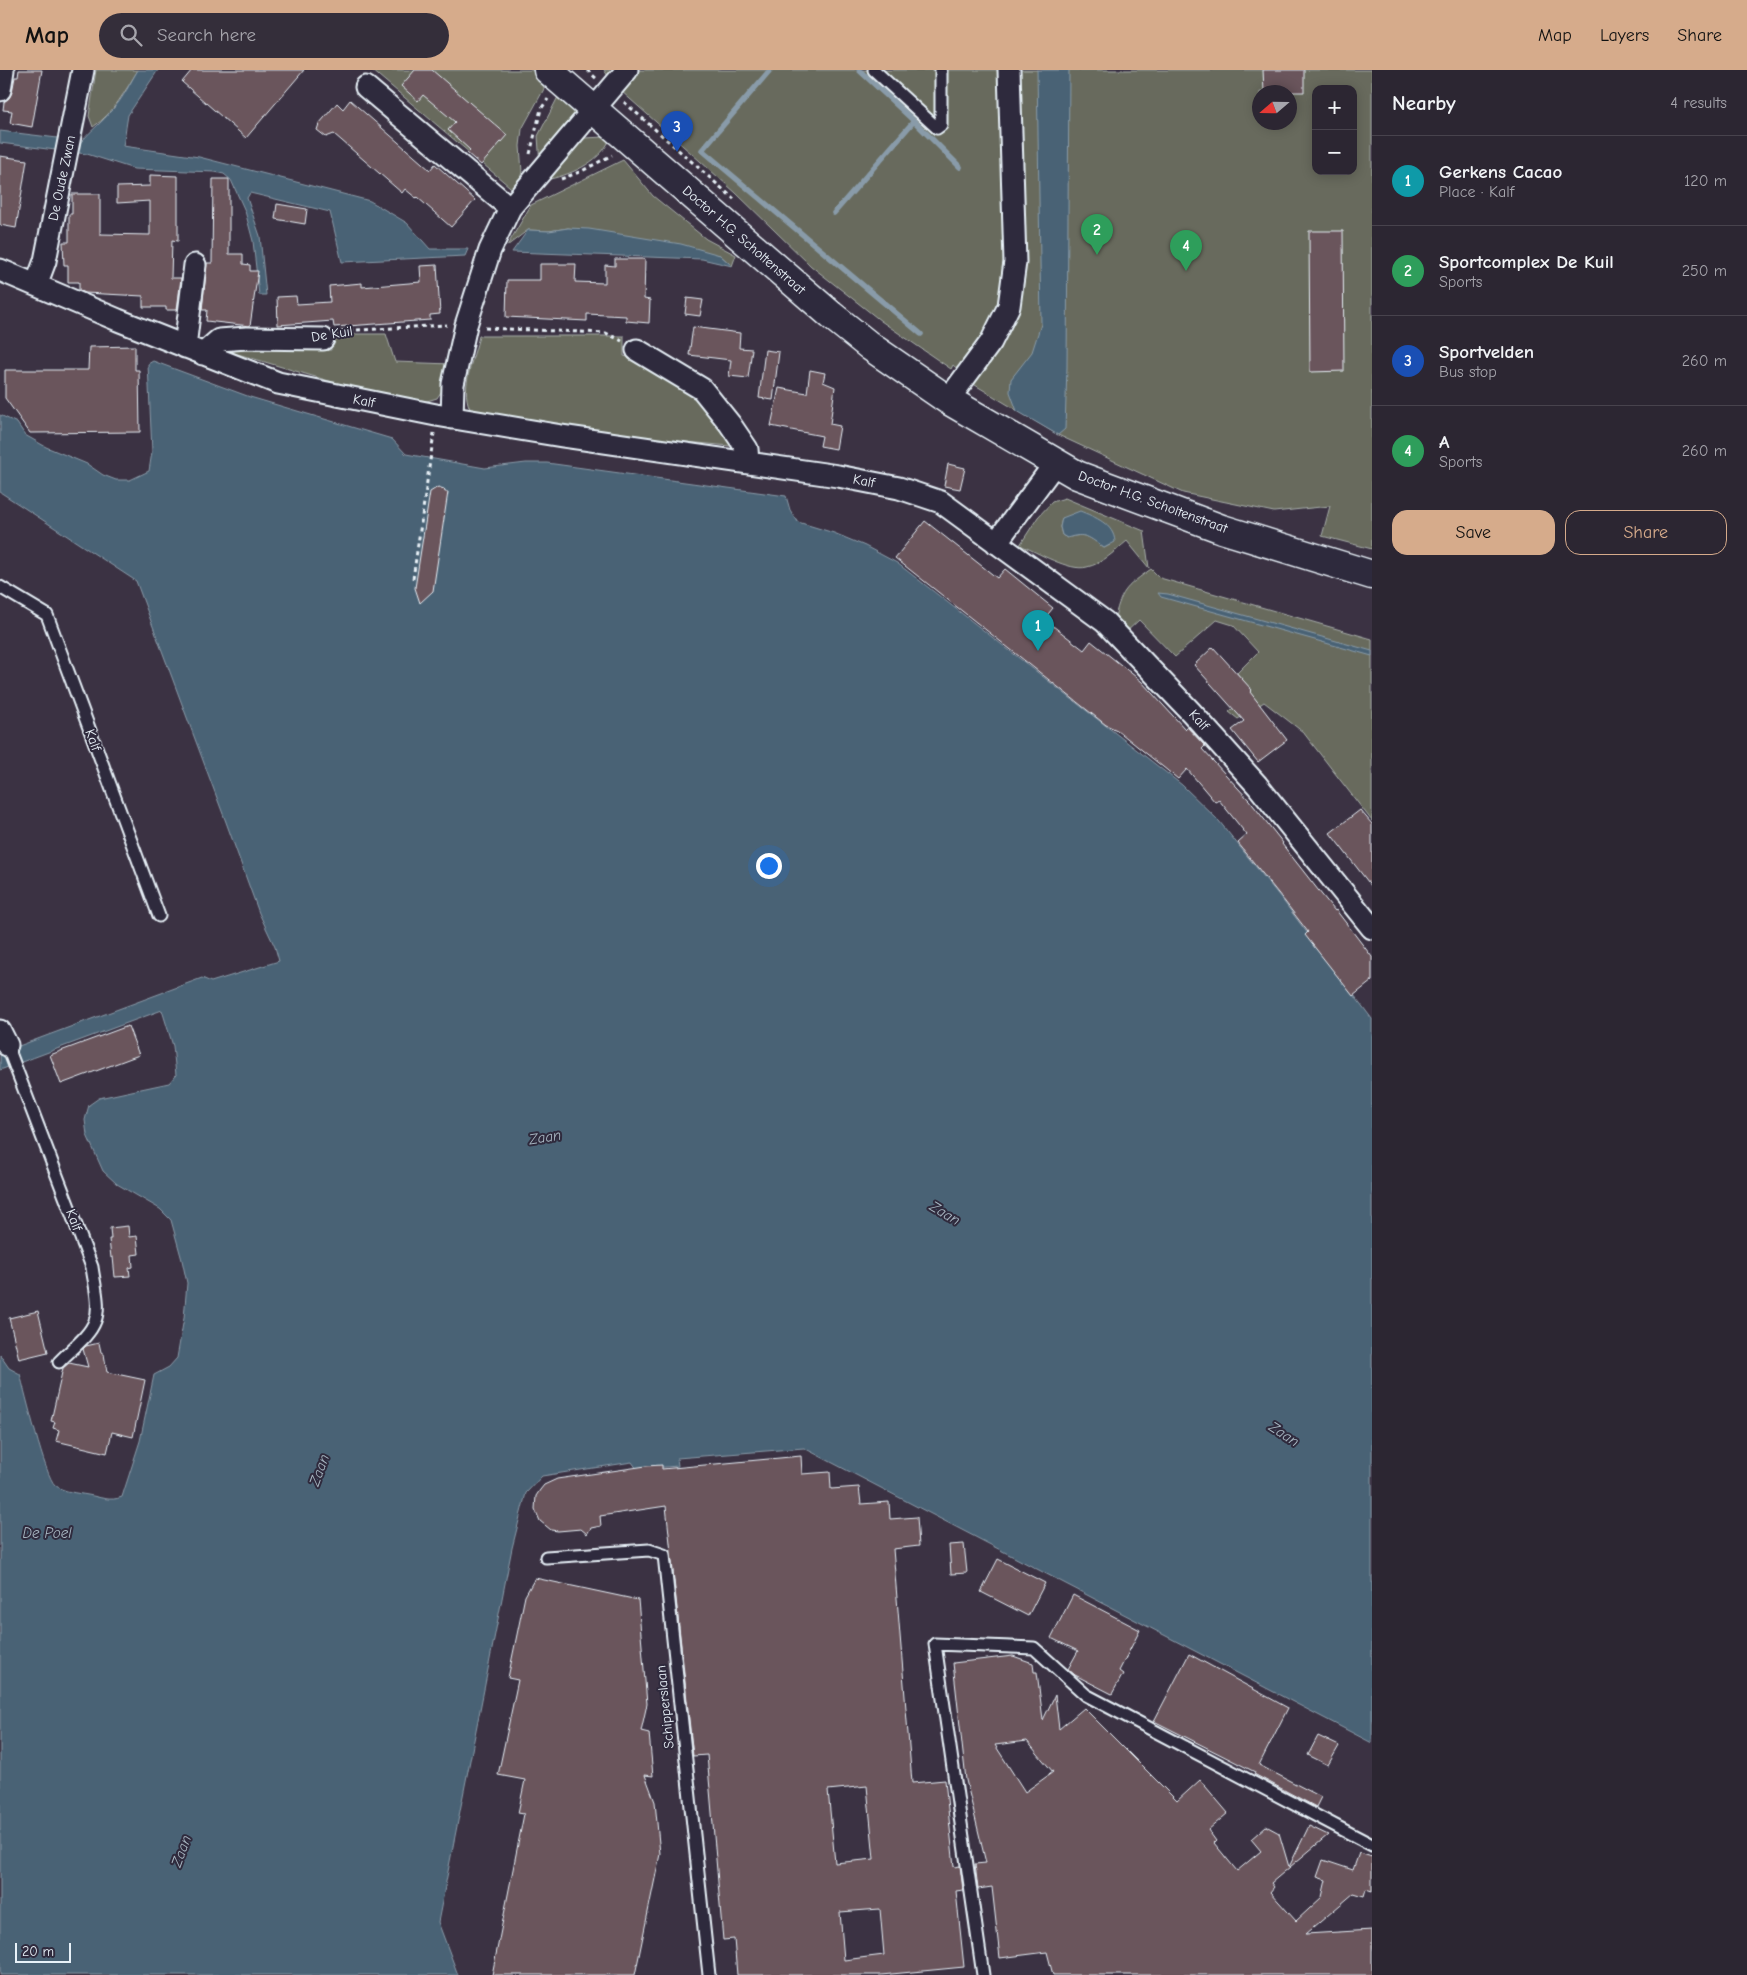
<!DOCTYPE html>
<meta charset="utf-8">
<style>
:root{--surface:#2c2632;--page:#342e3a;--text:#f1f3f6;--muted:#a6a5ac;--line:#48434d;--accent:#d6ab8b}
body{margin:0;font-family:"Comic Neue",sans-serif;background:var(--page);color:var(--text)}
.controls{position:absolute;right:15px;top:15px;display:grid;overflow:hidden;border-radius:10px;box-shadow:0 2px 12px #0003}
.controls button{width:45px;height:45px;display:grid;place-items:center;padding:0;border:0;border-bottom:1px solid var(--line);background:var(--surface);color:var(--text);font:25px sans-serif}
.compass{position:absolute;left:1252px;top:15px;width:45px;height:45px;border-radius:50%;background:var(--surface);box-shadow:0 2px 12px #0003;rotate:250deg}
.scale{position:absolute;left:15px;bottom:12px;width:56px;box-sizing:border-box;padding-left:5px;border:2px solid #e8f1f8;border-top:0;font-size:14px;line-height:18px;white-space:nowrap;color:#e8f1f8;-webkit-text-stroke:4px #2f2a3d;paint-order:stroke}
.you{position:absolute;left:768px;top:795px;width:18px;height:18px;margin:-12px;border:4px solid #fff;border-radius:50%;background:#1a73e8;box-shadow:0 0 0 8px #1a73e833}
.badge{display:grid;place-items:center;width:32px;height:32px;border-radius:50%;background:var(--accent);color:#fff;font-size:16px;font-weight:700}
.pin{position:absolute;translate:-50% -41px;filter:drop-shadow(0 1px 2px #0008)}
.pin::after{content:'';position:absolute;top:26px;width:18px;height:15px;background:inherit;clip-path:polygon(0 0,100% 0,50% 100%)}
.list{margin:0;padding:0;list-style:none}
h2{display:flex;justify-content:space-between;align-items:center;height:65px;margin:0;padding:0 20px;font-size:21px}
h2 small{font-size:16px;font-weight:400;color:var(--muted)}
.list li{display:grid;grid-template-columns:32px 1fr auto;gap:15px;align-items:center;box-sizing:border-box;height:90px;padding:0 20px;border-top:1px solid var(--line)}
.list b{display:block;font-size:19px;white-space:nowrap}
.list p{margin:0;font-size:16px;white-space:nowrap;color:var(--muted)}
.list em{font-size:16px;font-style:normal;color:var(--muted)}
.actions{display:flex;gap:10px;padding:15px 20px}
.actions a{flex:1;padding:11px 0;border:1px solid var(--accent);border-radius:15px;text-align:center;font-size:18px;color:var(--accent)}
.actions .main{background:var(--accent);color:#111}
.icon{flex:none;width:28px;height:28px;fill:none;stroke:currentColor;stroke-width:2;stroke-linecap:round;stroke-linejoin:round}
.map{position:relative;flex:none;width:1372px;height:1905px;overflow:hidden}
header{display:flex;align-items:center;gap:30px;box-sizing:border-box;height:70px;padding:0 25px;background:var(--accent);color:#111}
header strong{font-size:24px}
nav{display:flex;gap:28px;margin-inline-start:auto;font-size:18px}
.search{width:350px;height:45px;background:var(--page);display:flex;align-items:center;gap:12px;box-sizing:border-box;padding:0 18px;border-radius:28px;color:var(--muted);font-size:19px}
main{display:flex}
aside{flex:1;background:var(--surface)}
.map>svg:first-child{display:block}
.green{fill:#676b5d;stroke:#a8aeaa;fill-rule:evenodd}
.water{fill:#4a6274;stroke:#899ba9}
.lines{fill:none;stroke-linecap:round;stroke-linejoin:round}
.stream{stroke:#899ba9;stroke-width:5.5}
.building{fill:#6b545b;stroke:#e8f1f8;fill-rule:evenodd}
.service-casing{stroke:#e8f1f8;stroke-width:15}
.minor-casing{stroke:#e8f1f8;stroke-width:25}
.secondary-casing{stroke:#e8f1f8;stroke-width:31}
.path{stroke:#e8f1f8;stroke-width:3;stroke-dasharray:4 4;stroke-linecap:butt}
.service{stroke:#2f2a3d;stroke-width:11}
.minor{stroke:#2f2a3d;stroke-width:21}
.secondary{stroke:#2f2a3d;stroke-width:28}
.labels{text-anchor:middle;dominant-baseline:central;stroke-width:4;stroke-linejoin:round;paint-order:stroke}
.street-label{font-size:14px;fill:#e8f1f8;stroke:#2f2a3d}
.water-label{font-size:15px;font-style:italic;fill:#a9b8c3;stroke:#2f2a3d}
</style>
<header>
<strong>Map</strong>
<div class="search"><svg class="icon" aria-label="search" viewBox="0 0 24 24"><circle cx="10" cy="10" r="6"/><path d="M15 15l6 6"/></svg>Search here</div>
<nav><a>Map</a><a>Layers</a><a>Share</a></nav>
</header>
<main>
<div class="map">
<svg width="1372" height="1905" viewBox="0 0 1372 1905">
<rect width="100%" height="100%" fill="#3b3243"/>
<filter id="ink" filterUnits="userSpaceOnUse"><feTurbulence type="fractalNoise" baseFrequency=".02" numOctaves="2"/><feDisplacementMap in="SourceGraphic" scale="10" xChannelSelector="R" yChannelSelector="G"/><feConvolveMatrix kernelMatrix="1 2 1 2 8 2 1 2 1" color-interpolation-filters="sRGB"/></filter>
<g filter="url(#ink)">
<path class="green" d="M96,0H138C125,21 114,43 93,57L89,46Z
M372,0H532L544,11V19L522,59L520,76L522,102L516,122Z
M604,0H1372V479L1322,466L1330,436L1274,442L1183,423L1058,365L975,315L953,295L951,299L881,251L811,196L736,123L621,21L612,1L608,6ZM1316,19H1353V101H1316ZM1260,22H1290V52H1260Z
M559,25L573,38L576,45L540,95L538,66Z
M604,67L609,71C599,93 568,106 545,110L585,68Z
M623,90L653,126L706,169L736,185L732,196L720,185L568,158L549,161L528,160L507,176L531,135Z
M329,264H386L395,292L451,294L445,316L437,328L427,331H414L353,318L231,282L240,279L331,280Z
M479,266H624V286L644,291L692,317L741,377L633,367L472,342C458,322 474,288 479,266Z
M1065,428L1144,461L1149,498L1127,471C1116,480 1102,494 1087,497C1070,502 1037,482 1020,475L1038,447L1052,432ZM1062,448L1110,475L1104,478C1089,467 1086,462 1067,468L1062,465L1060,457Z
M1151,499L1160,508L1372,569V751L1303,662L1264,632L1238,649L1229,642L1251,620L1237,603L1258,582L1233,555L1217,550L1175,587L1139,550L1124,564L1115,547C1122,518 1128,516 1151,499Z"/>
<path class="water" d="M138,0H158L128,45L123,76L199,87L370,131L407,153L430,179H468L465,186L342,192L330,142L250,123L247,128L260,166L266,225H259L253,171L245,141L231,110L224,104L215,102L134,99L87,84L0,73V61L82,71C91,60 103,52 112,40C123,29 130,13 138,0Z
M1037,0H1069L1067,297L1065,359L1058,365L1017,341L1010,322L1011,309L1032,282L1041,254Z
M568,158L589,159L681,174L720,185L732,196L702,189L512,182L528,160L549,161Z
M153,291L250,327L392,369L406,384L485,398L526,393H547L786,426L790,440L798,452L834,463L865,476L897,493L1182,715L1219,751L1281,828L1372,949V1673L804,1378L677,1388L678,1396L637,1399L632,1392L542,1406L526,1423L512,1478L438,1852L458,1905H0V1285L9,1298L20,1304C25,1322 45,1407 55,1415C63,1422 77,1423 88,1425C100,1427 110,1432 122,1427L140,1371L154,1305L169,1297L177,1288L184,1248L187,1213L182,1190L171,1150L160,1139L117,1114L103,1101L87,1065L85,1050L89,1035L99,1028L169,1013L176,1005L173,976L162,940L0,1000V983L202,908L211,912L279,891L275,877L259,843L226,752L136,511L0,422V345L17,353L25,365L46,377L87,394L103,405L116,410H130L149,401L152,382L148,294Z
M1080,441C1095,447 1114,454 1115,472L1104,478C1089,467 1085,462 1067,468L1062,465L1060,457L1062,448Z
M1158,523L1168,524L1372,581V586L1161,527Z"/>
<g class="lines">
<path class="stream" d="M770,0L702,80L921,264
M859,0L914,51
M834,143L914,51L960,97"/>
</g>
<path class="building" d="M19,0H42L32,57L10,53L12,41L3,40L4,32L9,28L12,22L15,7H18Z
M192,0H304L246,68L182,12Z
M415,0H432L507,65L481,95L467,83L470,80L448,60L455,52L423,25L418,31L401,16Z
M1263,0H1304V22H1264Z
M350,30L430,100L435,94L475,130L451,157L417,127L416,128L405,119L402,123L334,64L326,67L317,60L319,54L337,33L343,39Z
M0,86L27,90L16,158L0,155Z
M150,105L178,106V171L172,170L171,208H181L177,240H166V237H143V226L85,223L79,220V212H68V195H64L63,172H69V144H72V124H100V164L150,165V131L117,133V117L150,116Z
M213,109H229V184H243V194L250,195V201H258L250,256L206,251L207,240H202L207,193H212Z
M277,134L307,139L305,154L275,149Z
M1309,161H1343L1344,301L1310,302Z
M615,189H645L644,229L650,230L649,253L626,251V246L587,244V251L506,247L507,210H540V194H576L575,212L605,213V195L615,196Z
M437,195L440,244L430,245V250L334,257L333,251L278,255L277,227L296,226L297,234L330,232L329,216L362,213V217L421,212L420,196Z
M687,228L703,230L700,246L685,244Z
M693,257L740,263L739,278L752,279L748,308L729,306L731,290L689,285Z
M135,276V300H139L140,362L30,363L5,328V300H88L89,277Z
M765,280L779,282L773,330L759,328Z
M810,300L825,303L823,312L835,317L830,354L840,356L836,379L820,376L822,366L771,356L779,318L807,323Z
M948,394L965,398L960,419L944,416Z
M438,417L444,419L445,422H448L433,521L420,533L415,518L430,422Z
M925,451L997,508L1005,499L1053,538L1044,549L1084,580L1091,571L1141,611L1185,659L1187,657L1205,676L1202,679L1249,730L1283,773L1282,774L1322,825L1335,841L1336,840L1372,887V911L1353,926L1305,865L1308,862L1282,828L1238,773L1247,765L1219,730L1215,732L1187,699L1178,709L1117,660L1106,655L895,488Z
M1213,577L1252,620L1250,622L1287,670L1258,692L1232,660L1244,651L1194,595Z
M1360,740L1372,754V817L1330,763Z
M128,956L139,985L61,1014L50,985Z
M128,1156L129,1167L137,1166L139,1184L132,1185L133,1197L129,1198L130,1206L115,1207L113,1187L111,1188L109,1169H111L110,1158Z
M38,1241L48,1282L19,1289L9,1248Z
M99,1273L101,1282L104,1284L107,1302L145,1310L133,1367L112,1362L107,1383L56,1371L59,1360L53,1358L55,1352L51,1351L63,1298L69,1293L88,1297L83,1279L86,1276Z
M801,1386L802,1404L830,1402L831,1419L859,1417L861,1434L889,1432L890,1449L917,1447L919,1476L893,1479L912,1713L945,1710L954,1797L960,1796L963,1820L956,1821L964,1897L881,1905H737L734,1869L723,1870L707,1685L693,1686L666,1436L600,1446L601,1456L591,1458L587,1464L581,1459L558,1461L551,1460L540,1451L535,1439L536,1426L540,1420L544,1415L557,1409L646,1396L662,1395V1399ZM867,1716L874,1789L835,1793L828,1720ZM880,1839L884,1885L844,1890L840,1842Z
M964,1474L967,1503L951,1504L949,1475Z
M998,1489L1045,1513L1028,1546L981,1522Z
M535,1508L638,1530L647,1634L641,1661L649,1663L653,1706L645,1705L655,1732L660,1784L635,1905H492L524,1744L518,1743L525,1710L498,1705L518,1610L508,1608L525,1526Z
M1073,1525L1140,1560L1119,1601L1123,1604L1112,1624L1075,1605L1068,1599L1078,1581L1051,1568Z
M1189,1584L1288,1638L1259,1695L1321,1727L1316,1737L1254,1704L1255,1702L1154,1651Z
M1013,1586L1033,1593L1034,1602H1037L1043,1650L1055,1625L1059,1659L1084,1638L1177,1731L1200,1710L1228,1743L1208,1760L1216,1771L1214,1773L1237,1801L1261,1781L1251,1769L1266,1756L1279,1763L1289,1797L1309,1756L1328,1765L1271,1813L1274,1817L1270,1822L1296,1851L1322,1827L1326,1810L1317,1807L1323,1790L1353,1800L1359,1783L1372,1787V1821L1366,1819L1364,1826L1354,1823L1306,1864L1372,1860V1905H1053L1047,1882L1000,1888L992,1817L978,1819L975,1794L986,1793L966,1710L953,1593ZM1027,1671L1053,1702L1025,1722L995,1675Z
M1318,1666L1339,1676L1328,1695L1308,1685Z"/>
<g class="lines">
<defs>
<path id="service" d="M874,0L937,58L941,55V0
M0,517L47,545L159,846
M7,975L92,1197C94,1213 101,1236 95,1251C89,1267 70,1280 59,1292
M546,1487L649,1480L664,1485L709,1905
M983,1905L935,1574L1034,1578L1086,1625L1372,1775"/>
<path id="minor" d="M366,17L510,138
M0,20L3,0
M0,200L118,250L278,313L436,345L562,366L838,406L899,418L941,432L1105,552L1191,642L1257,715L1372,858
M36,215L45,191L83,0
M185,277L195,195
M637,280L702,319L730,354L747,379L748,392
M203,284L219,270L247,268L323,269
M948,330L991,272L1009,236L1015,192L1009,0
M452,348L453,314L466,255L490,180L510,138L627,0
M996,473L1056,392
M0,961L7,975"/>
<path id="secondary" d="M548,0L831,245L871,277L948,330L1077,405L1222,459L1372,505"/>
</defs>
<use href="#service" class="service-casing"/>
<use href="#minor" class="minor-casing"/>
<use href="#secondary" class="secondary-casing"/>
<path class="path" d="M587,0L597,9
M624,32L734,129
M530,84L541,39L548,29
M561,109L582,101L612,85
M485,258L606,263L622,271
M341,261L447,255
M413,509L434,363"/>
<use href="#service" class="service"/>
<use href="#minor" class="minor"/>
<use href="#secondary" class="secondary"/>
</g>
</g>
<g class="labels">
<g class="street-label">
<text transform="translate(62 108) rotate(-78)">De Oude Zwan</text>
<text transform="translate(744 170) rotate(41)">Doctor H.G. Scholtenstraat</text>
<text transform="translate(332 264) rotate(-9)">De Kuil</text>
<text transform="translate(364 331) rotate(11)">Kalf</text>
<text transform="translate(864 411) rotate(11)">Kalf</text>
<text transform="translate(1153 432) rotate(20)">Doctor H.G. Scholtenstraat</text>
<text transform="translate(1199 650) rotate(48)">Kalf</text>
<text transform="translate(93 670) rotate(70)">Kalf</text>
<text transform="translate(74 1150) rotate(69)">Kalf</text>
<text transform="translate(665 1637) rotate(-96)">Schipperslaan</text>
</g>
<g class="water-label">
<text transform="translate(545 1067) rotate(-9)">Zaan</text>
<text transform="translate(945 1143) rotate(31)">Zaan</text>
<text transform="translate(1284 1364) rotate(33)">Zaan</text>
<text transform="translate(319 1400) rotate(-70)">Zaan</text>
<text x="47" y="1463">De Poel</text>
<text transform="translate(181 1781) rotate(-70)">Zaan</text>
</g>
</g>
</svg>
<div class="controls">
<button>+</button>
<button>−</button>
</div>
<svg class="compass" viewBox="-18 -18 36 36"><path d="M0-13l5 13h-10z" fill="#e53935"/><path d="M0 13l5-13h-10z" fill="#a6a5ac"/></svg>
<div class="scale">20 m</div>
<div class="you"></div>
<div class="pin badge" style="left:1038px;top:581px;background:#0f9aa8">1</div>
<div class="pin badge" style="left:1097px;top:185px;background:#2e9e5b">2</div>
<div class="pin badge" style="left:677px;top:82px;background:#1a4fb4">3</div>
<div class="pin badge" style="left:1186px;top:201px;background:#2e9e5b">4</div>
</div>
<aside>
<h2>Nearby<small>4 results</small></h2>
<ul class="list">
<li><span class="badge" style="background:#0f9aa8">1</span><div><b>Gerkens Cacao</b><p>Place · Kalf</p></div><em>120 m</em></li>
<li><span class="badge" style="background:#2e9e5b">2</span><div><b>Sportcomplex De Kuil</b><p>Sports</p></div><em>250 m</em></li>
<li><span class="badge" style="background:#1a4fb4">3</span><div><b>Sportvelden</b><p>Bus stop</p></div><em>260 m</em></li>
<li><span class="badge" style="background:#2e9e5b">4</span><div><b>A</b><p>Sports</p></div><em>260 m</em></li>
</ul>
<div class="actions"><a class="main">Save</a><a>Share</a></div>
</aside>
</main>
